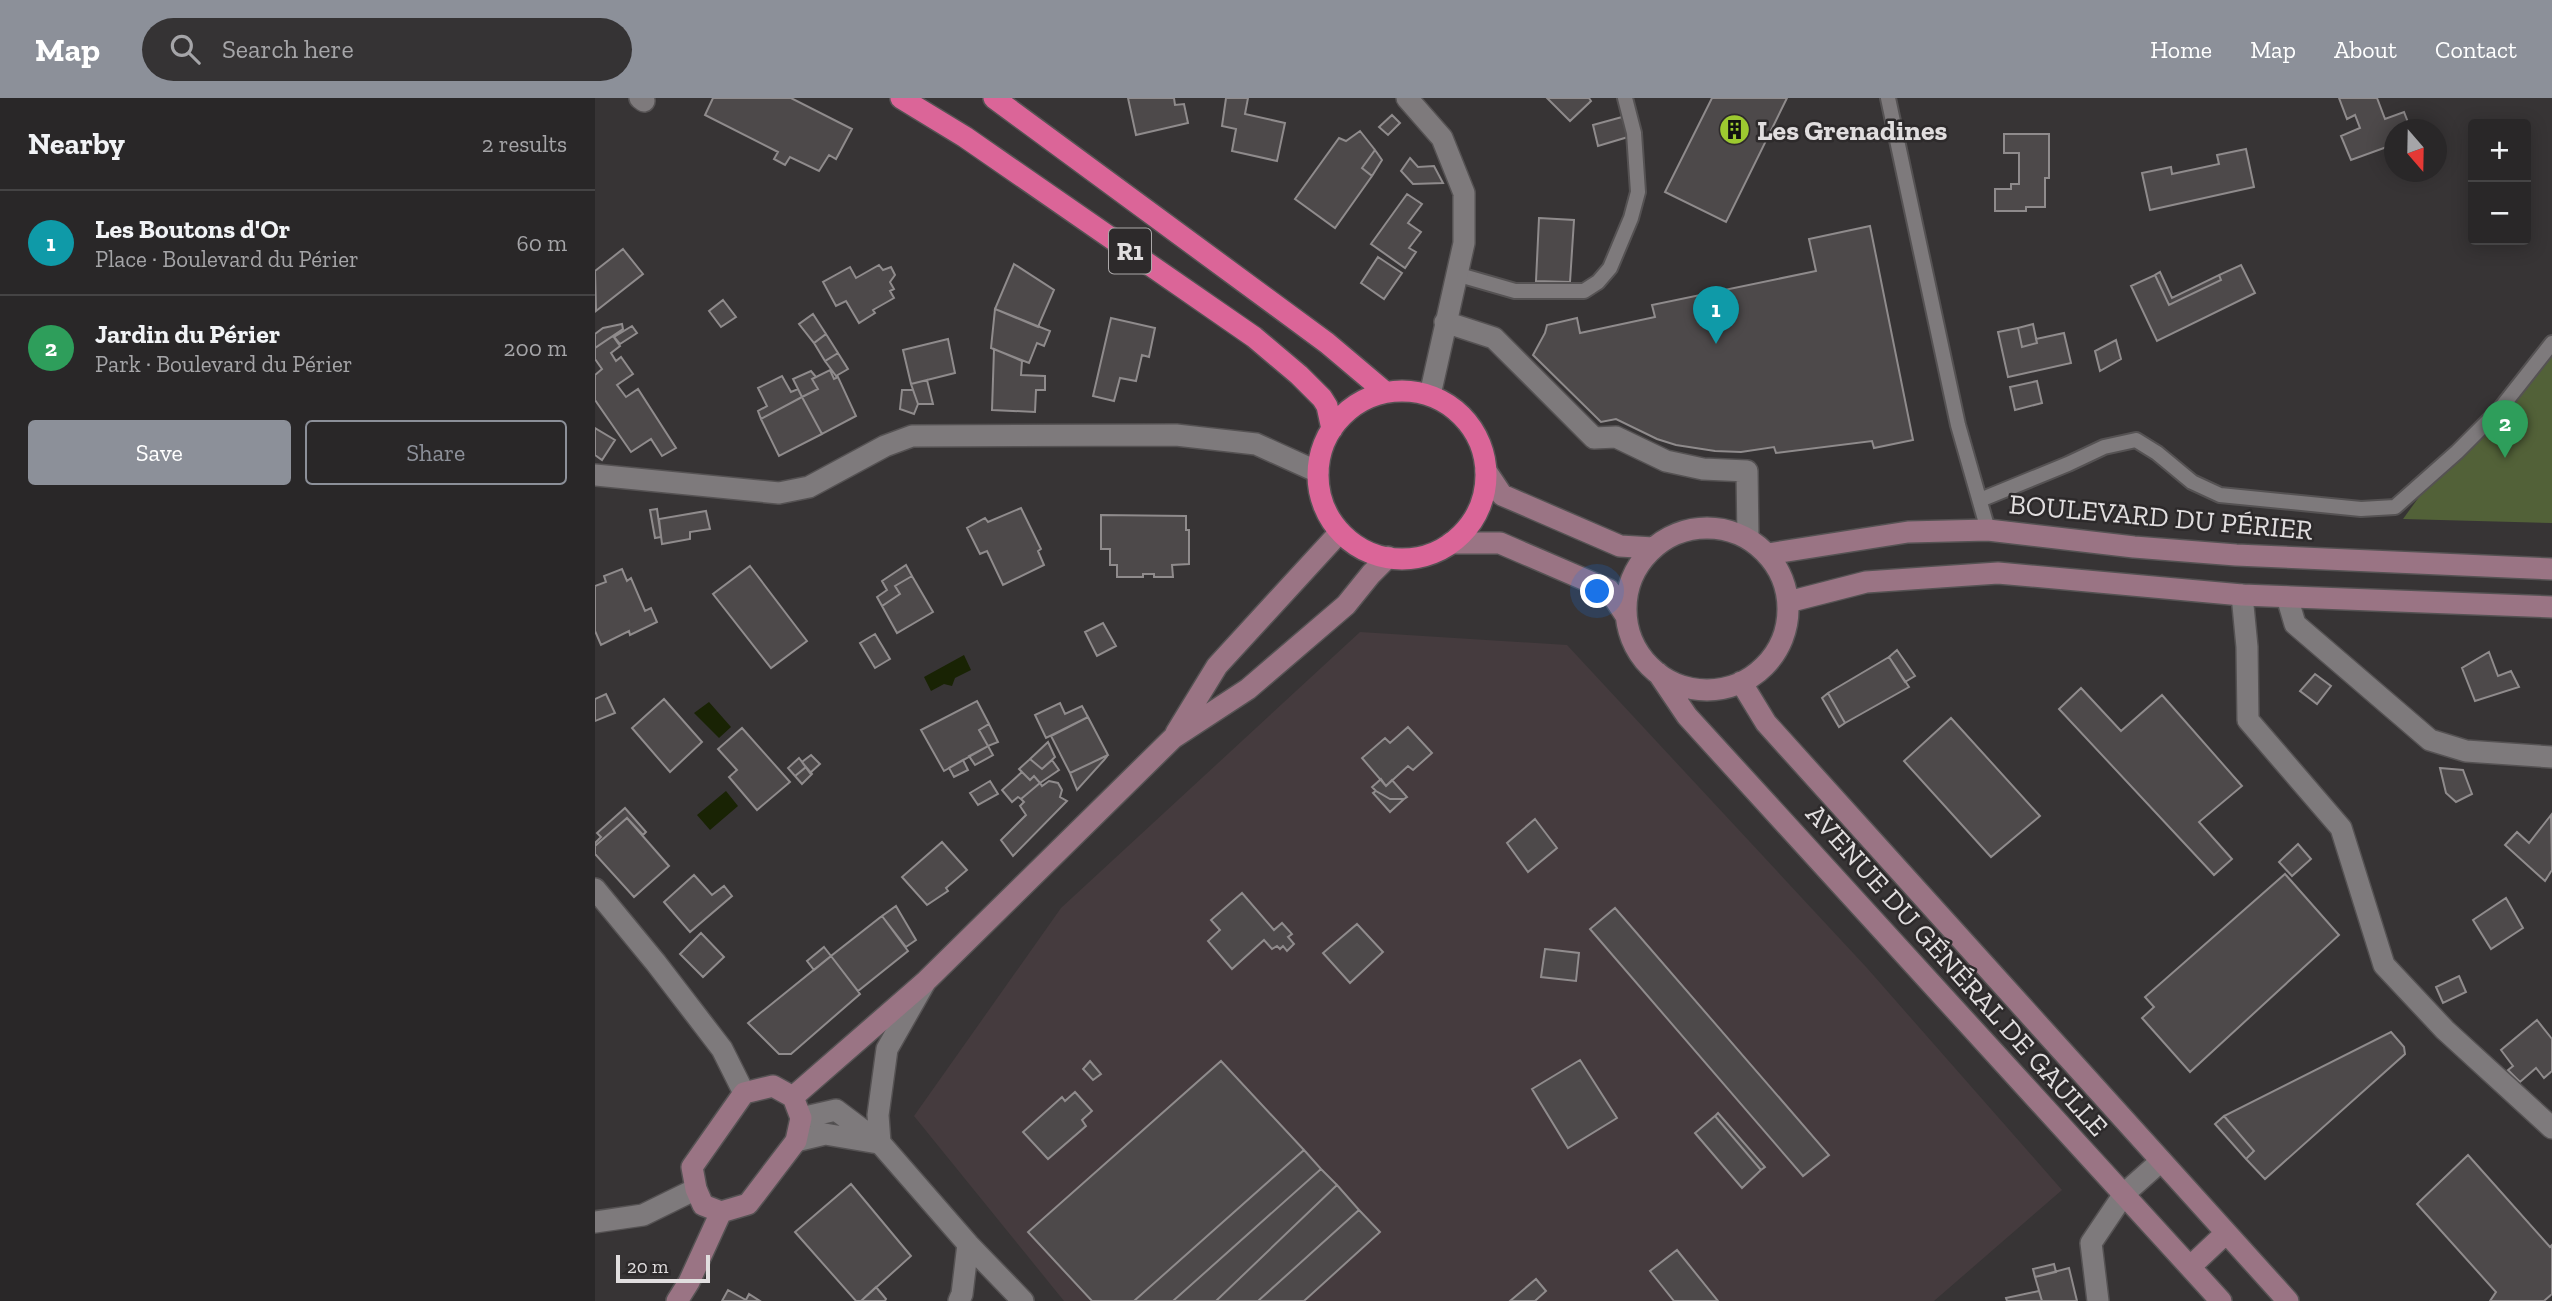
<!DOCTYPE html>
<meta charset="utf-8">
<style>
:root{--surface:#292728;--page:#353334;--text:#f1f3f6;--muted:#a5a5a8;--line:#454445;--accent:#8c9099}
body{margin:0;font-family:"Zilla Slab",serif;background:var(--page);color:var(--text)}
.controls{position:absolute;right:21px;top:21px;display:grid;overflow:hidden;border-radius:7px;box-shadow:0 4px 18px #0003}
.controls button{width:63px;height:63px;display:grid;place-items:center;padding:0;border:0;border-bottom:2px solid var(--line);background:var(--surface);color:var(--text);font:35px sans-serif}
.compass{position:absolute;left:1789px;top:21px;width:63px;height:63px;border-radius:50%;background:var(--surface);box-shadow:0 4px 18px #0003;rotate:160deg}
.scale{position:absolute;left:21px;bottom:18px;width:94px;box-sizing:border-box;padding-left:7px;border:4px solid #e1dedf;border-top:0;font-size:19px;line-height:24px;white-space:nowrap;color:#e1dedf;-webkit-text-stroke:5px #2d2a2b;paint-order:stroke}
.you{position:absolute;left:1003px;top:494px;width:24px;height:24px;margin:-18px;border:5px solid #fff;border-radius:50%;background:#1a73e8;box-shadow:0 0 0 10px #1a73e833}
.badge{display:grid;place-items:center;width:46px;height:46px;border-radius:50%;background:var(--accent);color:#fff;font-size:23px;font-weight:700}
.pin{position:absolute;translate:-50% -58px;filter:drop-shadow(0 2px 4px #0008)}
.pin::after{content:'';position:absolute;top:37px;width:24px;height:21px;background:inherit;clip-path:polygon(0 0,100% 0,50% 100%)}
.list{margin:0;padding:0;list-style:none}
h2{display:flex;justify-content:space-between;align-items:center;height:91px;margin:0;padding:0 28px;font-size:30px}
h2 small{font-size:23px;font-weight:400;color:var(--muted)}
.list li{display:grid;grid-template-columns:46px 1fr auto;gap:21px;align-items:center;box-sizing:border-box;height:105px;padding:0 28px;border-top:2px solid var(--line)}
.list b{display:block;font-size:26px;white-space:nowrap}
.list p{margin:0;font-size:23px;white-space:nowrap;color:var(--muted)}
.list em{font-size:23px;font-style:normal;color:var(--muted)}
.actions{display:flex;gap:14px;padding:21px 28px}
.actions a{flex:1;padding:16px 0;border:2px solid var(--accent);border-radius:7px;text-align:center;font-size:24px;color:var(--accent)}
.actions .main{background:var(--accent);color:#fff}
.icon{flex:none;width:38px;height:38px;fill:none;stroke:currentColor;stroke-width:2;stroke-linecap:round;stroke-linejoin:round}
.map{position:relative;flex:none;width:1957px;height:1203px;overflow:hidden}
header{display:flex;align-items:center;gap:42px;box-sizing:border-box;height:98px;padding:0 35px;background:var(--accent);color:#fff}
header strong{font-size:33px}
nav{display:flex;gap:38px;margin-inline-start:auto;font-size:24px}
.search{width:490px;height:63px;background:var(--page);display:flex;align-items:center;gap:18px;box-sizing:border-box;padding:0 24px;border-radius:38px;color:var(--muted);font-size:26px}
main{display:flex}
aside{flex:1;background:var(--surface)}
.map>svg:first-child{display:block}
.built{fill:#453b3e}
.green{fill:#526138}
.water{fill:#192304}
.building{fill:#4d494a;stroke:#8f8b8c;stroke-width:2}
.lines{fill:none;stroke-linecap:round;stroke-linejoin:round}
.lane-casing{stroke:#555253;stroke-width:18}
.street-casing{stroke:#555253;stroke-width:24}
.secondary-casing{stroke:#555253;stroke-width:24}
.highway-casing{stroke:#555253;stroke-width:24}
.lane{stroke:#7e7a7c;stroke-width:14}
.street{stroke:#7e7a7c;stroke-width:21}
.secondary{stroke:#9a7484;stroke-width:21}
.highway{stroke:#db6598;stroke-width:21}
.labels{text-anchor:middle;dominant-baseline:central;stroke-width:5;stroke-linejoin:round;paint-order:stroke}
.shield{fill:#2d2a2b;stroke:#aba8a9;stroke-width:2}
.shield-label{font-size:26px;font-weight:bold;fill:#e1dedf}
.poi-label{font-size:28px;font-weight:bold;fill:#e1dedf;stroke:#2d2a2b;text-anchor:start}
.street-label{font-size:28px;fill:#e1dedf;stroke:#2d2a2b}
</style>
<header>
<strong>Map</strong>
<div class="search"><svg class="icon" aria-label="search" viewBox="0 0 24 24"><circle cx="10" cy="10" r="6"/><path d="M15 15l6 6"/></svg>Search here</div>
<nav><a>Home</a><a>Map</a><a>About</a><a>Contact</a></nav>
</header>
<main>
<aside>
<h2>Nearby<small>2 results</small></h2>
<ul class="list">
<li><span class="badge" style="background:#0f9aa8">1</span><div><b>Les Boutons d'Or</b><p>Place · Boulevard du Périer</p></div><em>60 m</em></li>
<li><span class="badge" style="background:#2e9e5b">2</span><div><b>Jardin du Périer</b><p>Park · Boulevard du Périer</p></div><em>200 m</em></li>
</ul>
<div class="actions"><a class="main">Save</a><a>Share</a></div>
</aside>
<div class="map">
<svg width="1957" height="1203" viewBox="0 0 1957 1203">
<rect width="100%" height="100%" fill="#373435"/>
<path class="built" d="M765,534L972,547L1272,870L1467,1092L1339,1203H469L319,1018L466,810Z"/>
<path class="green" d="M1957,253V425L1808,421L1832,388Z"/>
<path class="water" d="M369,557L376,572L360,580L357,588L349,586L336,593L329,579Z
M114,604L136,629L124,640L99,615Z
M131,693L143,708L115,732L102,717Z"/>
<path class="building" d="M118,0H196L257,31L241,61L234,57L224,73L195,59L190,67L179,61L183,54L110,17Z
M533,0H579L580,7L589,6L593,25L541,37Z
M631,0H653L650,16L690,25L682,63L637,53L641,31L627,28Z
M952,0H994L996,3L975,23Z
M1117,0H1192L1131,124L1070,94Z
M1744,0H1782L1790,21L1809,14L1816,32H1800V46L1756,62L1746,38L1765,30L1760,17L1752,21Z
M797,17L805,25L793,37L784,29Z
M1027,19L1033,39L1003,48L998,27Z
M765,33L780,52L767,70L777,78L740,130L700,101L744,40L751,43Z
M1409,36H1454V80H1450V109H1431V113H1400V91H1416V86H1424V55H1409Z
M1651,51L1659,89L1555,112L1547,75L1576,69L1577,76L1624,66L1622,57Z
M780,52L787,62L777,78L767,70Z
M815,60L823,69L839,68L848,85L818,86L806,73Z
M812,96L827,106L813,125L826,134L814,150L821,154L810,170L776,146Z
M944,120L979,122L975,184L941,183Z
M1275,128L1318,342L1279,350L1277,343L1181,355L1179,349L1146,354L1120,353L1081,347L1062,341L1021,321L1006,324L938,257L950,235L952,227L982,220L985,235L1060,219L1057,207L1221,173L1214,141Z
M28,151L48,176L1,213L0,173Z
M783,159L807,175L789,201L766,185Z
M419,166L459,192L443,229L400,211Z
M284,167L288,172L296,169L300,177L295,184L299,191L295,193L299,200L278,212L280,215L264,225L251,203L241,208L228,184L255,169L261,180Z
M1646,167L1660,195L1562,243L1536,188L1560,177L1574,207L1626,182L1624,177Z
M1565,174L1577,200L1624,177L1626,182L1574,207L1560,177Z
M128,202L141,219L126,229L114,213Z
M400,211L455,233L449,248L442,245L434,265L396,250Z
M218,216L231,236L219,245L204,226Z
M516,220L560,230L554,259L547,257L541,283L525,280L519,303L498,298Z
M27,226L28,231L0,250V236L8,230Z
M1438,226L1442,245L1427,249L1423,230Z
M37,228L42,235L25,246L19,239Z
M1423,230L1427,249L1442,245L1441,241L1469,235L1476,265L1413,279L1403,234Z
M231,236L243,255L230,263L219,245Z
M18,238L25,248L16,255L21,263L26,259L38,276L22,287L31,299L43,291L81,350L67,358L56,341L36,354L0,302V277L7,271L0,261V250Z
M353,241L360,275L316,286L308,252Z
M1521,242L1526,261L1505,273L1500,253Z
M399,251L427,263L426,277L450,278V292H441L440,314L397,312Z
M243,255L253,271L241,278L230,263Z
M235,272L239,281L243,279L261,318L227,336L207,299L223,291L217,281Z
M216,273L221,279L217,281L223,291L207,299L198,281Z
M187,278L196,294L203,291L207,299L166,321L163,313L172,308L163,290Z
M332,282L338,306H323L316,286Z
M1442,283L1447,305L1420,312L1415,289Z
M307,292H318L323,306L319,316L305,311Z
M207,299L227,336L184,358L166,321Z
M0,330L20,342L7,362L0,357Z
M426,410L446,451L443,453L449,467L408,487L392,453L385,456L372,430L390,420L393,424Z
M62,411L66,439L60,440L55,412Z
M111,413L115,431L95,434V441L67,446L64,421Z
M506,417L591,418V432H594V466L577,467L578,479H559V476H548V479H522V467H515V451H506Z
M311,467L317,478L300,488L305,496L287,508L282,499L292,492L287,483Z
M155,468L212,543L176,570L118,496Z
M27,471L32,483L36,480L50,513L56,510L62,524L35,537L34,533L6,547L0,533V488L11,484L9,478Z
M317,478L338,514L302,535L287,508L305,496L300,488Z
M508,525L521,548L502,558L490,534Z
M280,536L295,561L280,570L265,545Z
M1302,552L1320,578L1310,584L1294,559Z
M1894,554L1903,578L1916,573L1924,589L1880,603L1867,570Z
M1294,559L1314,589L1250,625L1233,595Z
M1720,576L1736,588L1722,606L1705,593Z
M1486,590L1526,633L1567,597L1647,688L1604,724L1637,761L1619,777L1464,611Z
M1233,595L1250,625L1244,629L1227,600Z
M11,596L20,615L0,623V601Z
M69,601L107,644L75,674L37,630Z
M382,603L394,626L384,632L393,648L349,673L326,632Z
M465,605L470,616L487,608L493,619L451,640L440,617Z
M493,619L513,657L475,675L456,638Z
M1356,620L1445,718L1396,759L1309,663Z
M394,626L403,644L393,648L384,632Z
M813,629L837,655L818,672L813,668L791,688L767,660L790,640L795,645Z
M147,630L195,684L162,712L134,679L142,672L123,651Z
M453,644L460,659L447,671L435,661Z
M393,648L398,657L380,667L374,658Z
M216,657L225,666L215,675L207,664Z
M513,657L509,662L482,692L475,675Z
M204,660L211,669L200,678L193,670Z
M435,661L447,671L457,662L464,672L445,685L439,678L435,682L424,671Z
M368,662L373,672L359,679L354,670Z
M211,669L217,676L207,686L200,678Z
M1845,670L1868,672L1877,696L1861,704L1851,695Z
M427,674L435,682L439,678L445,685L426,701L423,699L417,704L407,692Z
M786,681L791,688L797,682L812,699L809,701H795L781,693L777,689Z
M395,683L403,696L383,707L375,695Z
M454,683L463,685L467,692L465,699L472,703L418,758L406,742L431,717L425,708L429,704L426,701L445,685L447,688Z
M781,693L795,701H809L795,714L778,695Z
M30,710L51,734L48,737L32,720L0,748V745L6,739L2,735Z
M1956,717L1957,772L1950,783L1910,747L1922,734L1934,745Z
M32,720L74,768L39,799L0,756V748Z
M940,721L962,750L933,774L912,745Z
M347,744L372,772L351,790L353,793L332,807L307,779Z
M1703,746L1716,761L1697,778L1684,764Z
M1690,776L1744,837L1595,974L1547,920L1559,909L1550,899Z
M99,777L117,797L129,788L137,798L95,834L69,804Z
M647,795L679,832L687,825L697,836L693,839L699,846L692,853L688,848L685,851L682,848L677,851L669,842L637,871L613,843L625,832L616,822Z
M1911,800L1928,830L1896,851L1878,822Z
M301,808L321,842L311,849L287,818Z
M1020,810L1234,1057L1208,1078L995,831Z
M287,818L313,853L263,893L236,858Z
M762,826L788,854L755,885L728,855Z
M106,835L129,859L108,879L85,856Z
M229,849L236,858L219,872L212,863Z
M950,851L984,855L981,883L946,879Z
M236,858L265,896L196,956H184L153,925Z
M1864,878L1871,894L1848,905L1841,889Z
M1942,922L1957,941V973L1949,980L1941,970L1925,984L1913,972L1918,968L1906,952Z
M1796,934L1809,949L1810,956L1670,1081L1651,1061L1659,1053L1629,1018Z
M985,962L1022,1020L973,1050L937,991Z
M495,963L506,976L498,982L488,971Z
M626,963L709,1052L539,1203H497L433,1134Z
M480,994L497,1013L487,1022L491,1028L453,1061L428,1034L467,999L470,1003Z
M1123,1015L1170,1069L1166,1072L1120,1018Z
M1120,1018L1166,1072L1147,1090L1100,1035Z
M1629,1018L1659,1053L1651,1061L1620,1026Z
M709,1052L726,1071L578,1203H539Z
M1873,1057L1955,1149L1957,1147V1196L1949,1203H1895L1901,1194L1822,1106Z
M726,1071L742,1087L621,1203H578Z
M256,1086L316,1158L266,1203H261L200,1134Z
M742,1087L764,1112L663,1203H621Z
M764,1112L785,1134L709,1203H663Z
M1082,1152L1123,1203H1079L1055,1173Z
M1459,1166L1461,1174L1440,1179L1438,1171Z
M1474,1170L1482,1203H1447L1440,1179Z
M941,1181L951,1193L940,1203H915Z
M281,1189L291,1201L290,1203H266Z
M133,1192L151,1202L154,1196L165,1203H127Z
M1444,1193L1447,1203H1412L1411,1200Z"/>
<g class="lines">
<defs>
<path id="lane" d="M1293,0L1363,327L1393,432
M861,176L920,193H989L1003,184L1015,170L1036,120L1043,94L1039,35L1030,0
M1385,402L1473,366L1509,349L1541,342L1562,355L1597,384L1625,397L1766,411L1800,409L1862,354L1905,311L1957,245"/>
<path id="street" d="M45,0L49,3
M812,0L847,40L869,95V145L835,297
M850,224L899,240L999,340L1021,339L1071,363L1108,371L1152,373L1153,440
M0,377L184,395L214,389L290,348L317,338L581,337L661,346L723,374
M1647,497L1652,549L1653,622L1746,730L1789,867L1850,932L1957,1030
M1692,499L1700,526L1835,642L1871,653L1957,659
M0,791L61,865L127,951L149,995
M206,1020L241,1012L285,1045L373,1146L428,1203
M201,1043L230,1036L283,1045
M285,1045L283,1017L292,951L329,886
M0,1124L48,1117L101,1091
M364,1203L367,1196L373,1146
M1503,1203L1496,1145L1529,1096L1566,1063"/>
<path id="secondary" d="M891,373L907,397L1025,448L1058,450
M1031 511a81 81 0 1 1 162 0a81 81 0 1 1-162 0Z
M856,445H905L1014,492L1031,518
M1173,456L1313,434L1393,432L1539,449L1641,457L1957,471
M1193,504L1271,484L1403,475L1647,497L1957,509
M1063,575L1092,618L1626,1203
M1146,584L1171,625L1693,1203
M581,635L622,568L745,434
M178,988L198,999L206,1020L201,1043L153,1106L126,1114L108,1107L101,1091L97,1069L149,995Z
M198,999L330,884L578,640L653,591L751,507L776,476L793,459
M1595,1169L1631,1135
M82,1203L94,1184L126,1114"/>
<path id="highway" d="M306,0L370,39L659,239L704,277L727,300L732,308L737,331
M399,0L732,245L790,294
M723 377a84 84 0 1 1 168 0a84 84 0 1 1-168 0Z"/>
</defs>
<use href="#lane" class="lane-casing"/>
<use href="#street" class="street-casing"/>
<use href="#secondary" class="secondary-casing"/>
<use href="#highway" class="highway-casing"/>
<use href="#lane" class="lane"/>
<use href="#street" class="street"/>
<use href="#secondary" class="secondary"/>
<use href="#highway" class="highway"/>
</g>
<defs>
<symbol id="building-disc" viewBox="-11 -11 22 22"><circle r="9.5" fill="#9dca30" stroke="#2d2a2b"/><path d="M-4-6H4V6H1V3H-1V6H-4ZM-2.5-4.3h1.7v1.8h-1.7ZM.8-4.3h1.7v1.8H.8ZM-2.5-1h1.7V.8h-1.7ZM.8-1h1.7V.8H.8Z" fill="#111"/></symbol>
</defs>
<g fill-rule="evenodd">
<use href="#building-disc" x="1122" y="14" width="35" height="35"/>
</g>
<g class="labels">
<rect class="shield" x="514" y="130.5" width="42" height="45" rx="5"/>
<g class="shield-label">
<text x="535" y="153">R1</text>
</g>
<g class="poi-label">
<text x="1162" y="32">Les Grenadines</text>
</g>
<g class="street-label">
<text transform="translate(1566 419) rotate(5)">BOULEVARD DU PÉRIER</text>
<text transform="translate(1362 872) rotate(48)">AVENUE DU GÉNÉRAL DE GAULLE</text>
</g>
</g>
</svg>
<div class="controls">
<button>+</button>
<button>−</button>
</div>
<svg class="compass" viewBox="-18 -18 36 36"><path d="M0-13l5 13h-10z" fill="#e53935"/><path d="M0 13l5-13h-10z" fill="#a5a5a8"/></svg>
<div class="scale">20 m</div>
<div class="you"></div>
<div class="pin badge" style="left:1121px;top:246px;background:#0f9aa8">1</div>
<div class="pin badge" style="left:1910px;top:360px;background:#2e9e5b">2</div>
</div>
</main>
